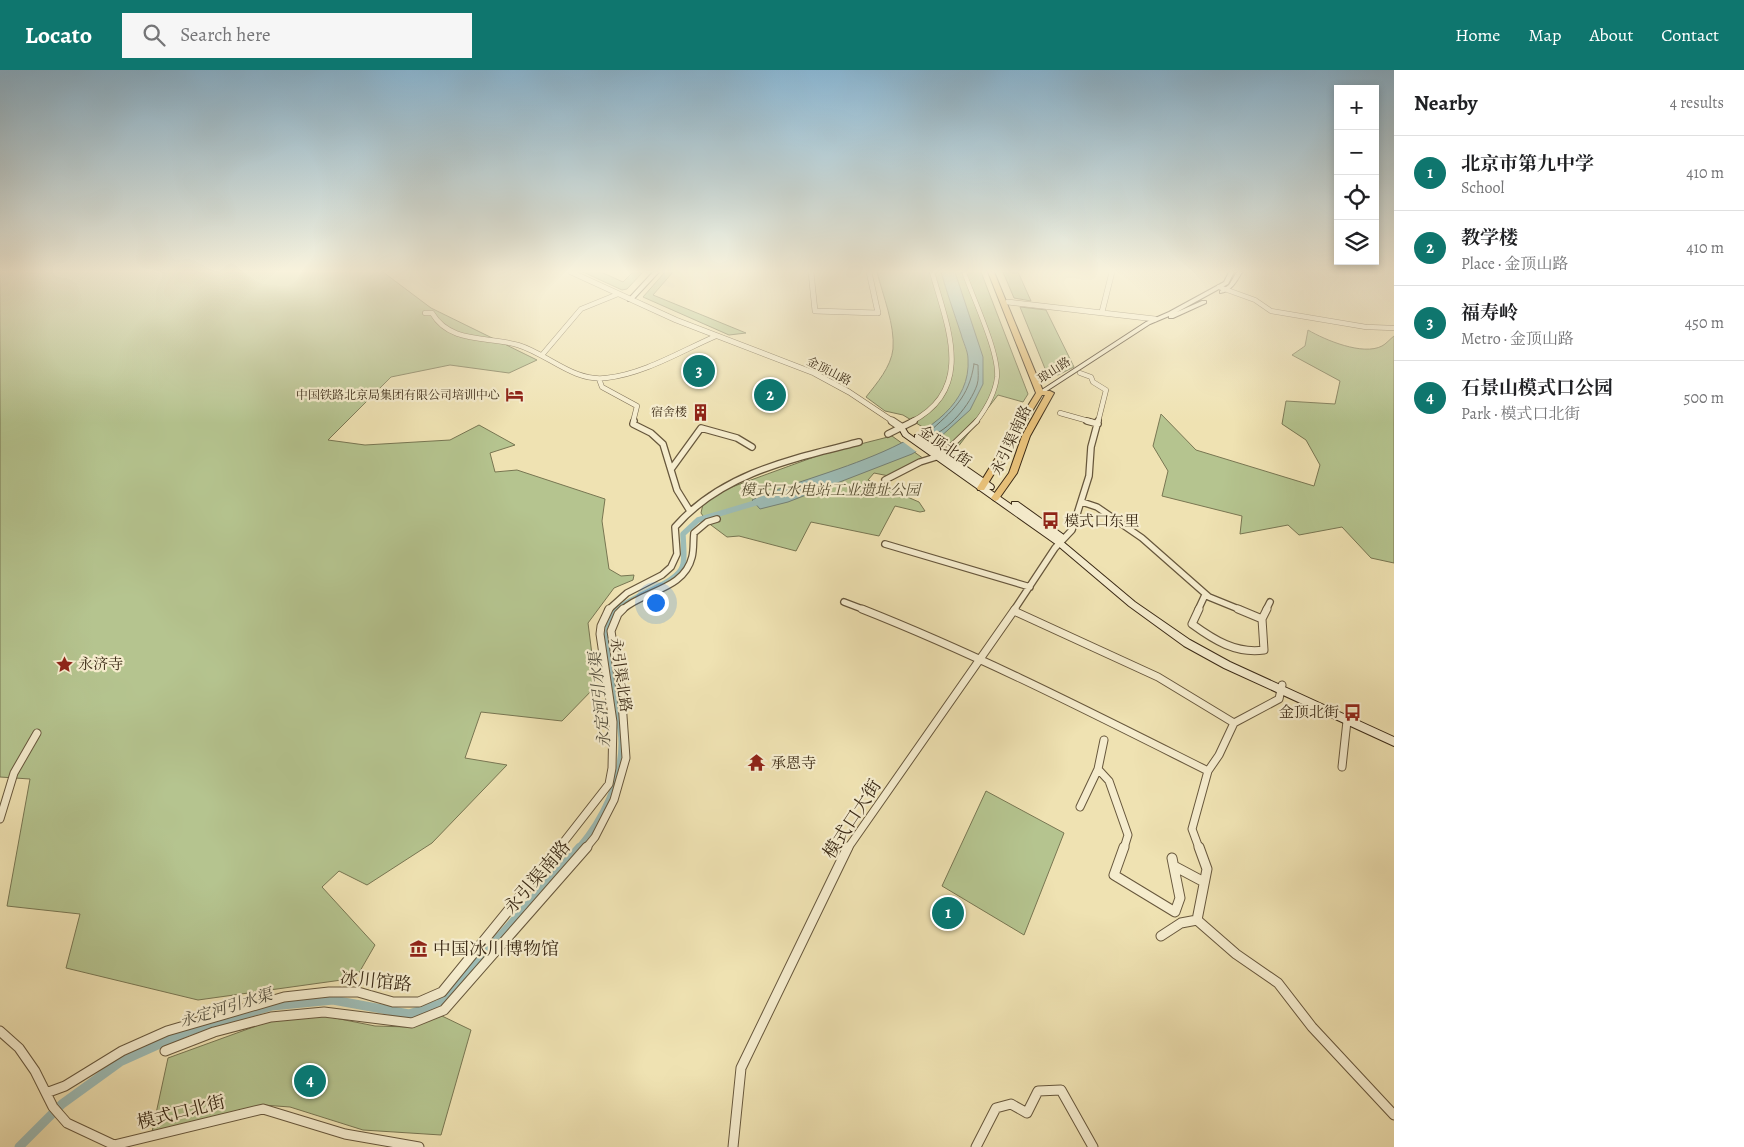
<!DOCTYPE html>
<meta charset="utf-8">
<style>
:root{--surface:#fff;--page:#f6f6f6;--text:#202124;--muted:#757577;--line:#e0e0e0;--accent:#0f766e}
body{margin:0;font-family:Alegreya,"Noto Serif SC",serif;background:var(--page);color:var(--text)}
.controls{position:absolute;right:15px;top:15px;display:grid;overflow:hidden;border-radius:0px;box-shadow:0 2px 8px #0003}
.controls button{width:45px;height:45px;display:grid;place-items:center;padding:0;border:0;border-bottom:1px solid var(--line);background:var(--surface);color:var(--text);font:25px sans-serif}
.you{position:absolute;left:655px;top:532px;width:18px;height:18px;margin:-12px;border:4px solid #fff;border-radius:50%;background:#1a73e8;box-shadow:0 0 0 8px #1a73e833}
.badge{display:grid;place-items:center;width:32px;height:32px;border-radius:50%;background:var(--accent);color:#fff;font-size:16px;font-weight:700}
.pin{position:absolute;translate:-50% -50%;border:2px solid #fff;box-shadow:0 1px 5px #0006}
.list{margin:0;padding:0;list-style:none}
h2{display:flex;justify-content:space-between;align-items:center;height:65px;margin:0;padding:0 20px;font-size:21px}
h2 small{font-size:16px;font-weight:400;color:var(--muted)}
.list li{display:grid;grid-template-columns:32px 1fr auto;gap:15px;align-items:center;box-sizing:border-box;height:75px;padding:0 20px;border-top:1px solid var(--line)}
.list b{display:block;font-size:19px;white-space:nowrap}
.list p{margin:0;font-size:16px;white-space:nowrap;color:var(--muted)}
.list em{font-size:16px;font-style:normal;color:var(--muted)}
.icon{flex:none;width:28px;height:28px;fill:none;stroke:currentColor;stroke-width:2;stroke-linecap:round;stroke-linejoin:round}
.map{position:relative;flex:none;width:1394px;height:1077px;overflow:hidden}
header{display:flex;align-items:center;gap:30px;box-sizing:border-box;height:70px;padding:0 25px;background:var(--accent);color:#fff}
header strong{font-size:24px}
nav{display:flex;gap:28px;margin-inline-start:auto;font-size:18px}
.search{width:350px;height:45px;background:var(--page);display:flex;align-items:center;gap:12px;box-sizing:border-box;padding:0 18px;border-radius:0px;color:var(--muted);font-size:19px}
main{display:flex}
aside{flex:1;background:var(--surface)}
.map>svg:first-child{display:block}
.green{fill:#b5c48f;stroke:#787652}
.water{fill:#9dbcb6;stroke:#758176}
.pier{fill:#efe2b2}
.lines{fill:none;stroke-linecap:round;stroke-linejoin:round}
.shore{stroke:#6c7266;stroke-width:1}
.canal-far2{stroke:#9dbcb6;stroke-width:5.5}
.canal-far1{stroke:#9dbcb6;stroke-width:7}
.canal{stroke:#9dbcb6;stroke-width:9}
.pedestrian-far1-casing{stroke:#67573c;stroke-width:5}
.pedestrian-casing{stroke:#67573c;stroke-width:6}
.minor-far3-casing{stroke:#67573c;stroke-width:5.5}
.minor-far2-casing{stroke:#67573c;stroke-width:8}
.minor-far1-casing{stroke:#67573c;stroke-width:9}
.minor-casing{stroke:#67573c;stroke-width:11}
.tertiary-far1-casing{stroke:#67573c;stroke-width:6}
.tertiary-casing{stroke:#67573c;stroke-width:9}
.secondary-casing{stroke:#3a2915;stroke-width:2}
.primary-casing{stroke:#3a2915;stroke-width:2}
.pedestrian-far1{stroke:#f5eccd;stroke-width:4}
.pedestrian{stroke:#f5eccd;stroke-width:4.5}
.minor-far3{stroke:#f5eccd;stroke-width:4.5}
.minor-far2{stroke:#f5eccd;stroke-width:5.5}
.minor-far1{stroke:#f5eccd;stroke-width:7}
.minor{stroke:#f5eccd;stroke-width:9}
.tertiary-far1{stroke:#f5eccd;stroke-width:5}
.tertiary{stroke:#f5eccd;stroke-width:7}
.secondary{fill:#f5eccd;fill-rule:evenodd}
.primary{fill:#e8c179;fill-rule:evenodd}
.labels{text-anchor:middle;dominant-baseline:central;stroke-width:4.5;stroke-linejoin:round;paint-order:stroke}
.far-street-label{font-size:12px;fill:#3a2915;stroke:#f5eccd}
.far-poi-label{font-size:12px;fill:#3a2915;stroke:#f5eccd;text-anchor:end}
.street-label{font-size:15px;fill:#3a2915;stroke:#f5eccd}
.park-label{font-size:15px;font-style:italic;fill:#595034;stroke:#f5eccd}
.poi-label{font-size:15px;fill:#3a2915;stroke:#f5eccd;text-anchor:start}
.water-label{font-size:16px;font-style:italic;fill:#534e3d;stroke:#f5eccd}
.near-street-label{font-size:18px;fill:#3a2915;stroke:#f5eccd}
.near-poi-label{font-size:18px;fill:#3a2915;stroke:#f5eccd;text-anchor:start}
</style>
<header>
<strong>Locato</strong>
<div class="search"><svg class="icon" aria-label="search" viewBox="0 0 24 24"><circle cx="10" cy="10" r="6"/><path d="M15 15l6 6"/></svg>Search here</div>
<nav><a>Home</a><a>Map</a><a>About</a><a>Contact</a></nav>
</header>
<main>
<div class="map">
<svg width="1394" height="1077" viewBox="0 0 1394 1077">
<rect width="100%" height="100%" fill="#efe2b2"/>
<filter id="stains"><feTurbulence type="fractalNoise" baseFrequency=".004" numOctaves="4"/><feColorMatrix values="0 0 0 0 .2 0 0 0 0 .09 0 0 0 0 .02 0 0 0 .5 -.17"/></filter>
<radialGradient id="worn" r=".72"><stop offset=".6" stop-color="#630" stop-opacity="0"/><stop offset="1" stop-color="#630" stop-opacity=".3"/></radialGradient>
<path class="green" d="M0,202H383L431,238L537,290L509,303L450,295L391,307L328,370L365,375L450,370L479,355L515,375L490,383L495,402L517,400L605,429L602,451L609,499L621,506L634,505L633,510L614,518L588,553L596,616L562,651L481,642L465,688L507,695L432,773L367,815L339,801L322,817L375,875L356,908L198,930L66,898L80,844L7,836L30,709L0,707Z
M583,202H601L623,212L633,202H643L627,219L622,220Z
M665,202H673L653,225L746,263L729,265L643,227Z
M877,202H981L1028,324L1023,332L998,325L957,378L903,345L885,341L866,327C877,313 891,297 893,279C895,255 883,226 877,202Z
M1003,202H1018L1031,231L1014,228Z
M1020,237L1046,240L1074,297L1058,305L1046,301Z
M1308,260C1325,270 1363,286 1382,276C1386,274 1390,269 1394,266V493L1371,488L1342,457L1299,465L1288,455L1240,464L1242,446L1162,426L1168,401L1153,376L1161,344L1196,380L1314,416L1320,395L1306,370L1282,354L1286,331L1335,334L1340,311L1292,285L1305,276Z
M892,366L924,389L889,406L874,403L868,410L919,432L925,441L920,442L895,436L879,466L811,452L796,481L739,466L727,467L707,452L701,443L703,434L729,418L825,383Z
M986,721L1064,763L1024,865L942,816Z
M325,946L375,956L409,957L442,946L471,960L441,1065L363,1060L290,1037L263,1035L152,1062L168,988L270,951Z"/>
<path class="water" d="M941,202H955L983,287V314L970,340L938,369L912,384L788,432L760,439L752,430C810,402 974,375 968,289C968,281 963,272 961,264C954,243 947,223 941,202Z"/>
<path class="pier" d="M921,359L939,372L918,383L902,371Z"/>
<g class="lines">
<path class="shore" d="M974,294L978,295C978,302 979,309 977,315C970,335 949,360 929,367L928,363C952,341 969,328 974,294Z"/>
<path class="canal-far2" d="M617,540C632,524 678,515 683,495C685,486 683,473 683,464L698,450L762,431"/>
<path class="canal-far1" d="M579,778C603,750 622,711 622,673C622,640 600,586 608,555C609,549 615,543 618,539"/>
<path class="canal" d="M19,1077L62,1034L120,992L189,961L272,936L333,930L409,944L440,934L580,777"/>
<defs>
<path id="pedestrian-far1" d="M964,202C973,228 999,282 997,307C995,324 986,339 976,352"/>
<path id="pedestrian" d="M943,384L977,351"/>
<path id="minor-far3" d="M1219,217L1255,230L1271,241L1366,257L1394,258
M425,243H432C450,274 488,266 518,275C548,284 573,312 606,308C644,304 681,281 716,266
M542,285L581,239L618,224
M1080,303L1091,307L1093,312L1106,320L1098,352
M599,309L602,317L637,336L633,352
M1060,343L1092,352
M911,352C976,319 947,256 932,202"/>
<path id="minor-far2" d="M634,351L633,354L651,363L663,374L677,420L690,441
M1087,351L1098,354
M888,364L914,351
M672,398L701,358L737,368L752,377
M885,410L920,392L936,387
M1082,432L1097,437L1142,468L1209,527L1241,540
M885,474L1030,517
M844,532L865,540
M608,540L627,523L662,505L671,497L677,484L675,457C722,403 792,389 859,372
M622,540C644,520 684,520 692,487C694,479 693,471 694,463L707,452L717,449
M1014,540L1055,478L1072,460L1089,406L1091,377L1098,351
M1198,540L1205,525
M1266,540L1270,532"/>
<path id="minor-far1" d="M862,539C981,586 1094,644 1208,701
M1199,539L1192,554C1214,570 1236,584 1264,580L1262,549
M1238,539L1262,549L1267,539
M1014,541L1158,607L1234,653
M1342,697L1347,651
M1098,699L1109,711L1128,765L1124,778
M1080,737L1098,699L1104,670
M0,749L14,703L37,663
M559,778L609,714L612,698L613,652L600,564L601,556L609,539
M586,778L595,767L614,730L626,688L622,632L611,561L618,544L623,539
M848,778L1015,539
M1199,778L1192,759L1208,701L1219,685L1234,653L1279,629L1282,615"/>
<path id="minor" d="M1124,777L1114,805L1175,842L1180,828L1172,788
M1174,796L1204,812
M1197,850L1207,799L1199,777
M1161,866L1181,853L1197,850L1236,884L1278,913L1312,957L1394,1045
M0,961L19,978L35,1001L53,1037L67,1053L114,1075L263,1039L345,1064L419,1077
M165,981L214,962L271,947L324,942L412,953L444,940L587,777
M46,1023L65,1016L122,981L167,961L284,927L329,922H358L393,932H419L442,922L560,777
M733,1077L741,998L848,777
M976,1077L996,1038L1011,1034L1027,1043L1038,1021L1061,1020L1093,1077"/>
<path id="tertiary-far1" d="M571,202L676,250L814,303L849,322L894,352
M811,202L815,241L878,243L869,202
M1008,232L1155,249
M1102,242L1112,202"/>
<path id="tertiary" d="M892,351L901,357"/>
<path id="secondary" d="M653,202H659L632,231H628V229Z
M1229,202H1234L1228,214L1177,242L1202,231H1206V233L1173,248H1169V246L1150,254L1042,324L1040,325L1037,323L1146,252L1169,242L1224,212Z
M1237,202H1242C1237,211 1231,222 1220,223V221L1229,215Z
M899,355H903L908,363L915,368V365H921L993,415L994,417L993,419H989L1012,435V432H1018L1064,465L1065,467L1061,470L1135,532L1190,570L1230,592L1394,667V676L1224,598L1184,576L1129,536L1057,475L903,366L898,357Z"/>
<path id="primary" d="M988,202H994L1043,321H1050L1054,323L1030,366L1017,403L998,430L995,431L991,428L1009,403L1022,366L1045,325H1042L984,420H978L977,418L1036,323Z"/>
</defs>
<use href="#pedestrian-far1" class="pedestrian-far1-casing"/>
<use href="#pedestrian" class="pedestrian-casing"/>
<use href="#minor-far3" class="minor-far3-casing"/>
<use href="#minor-far2" class="minor-far2-casing"/>
<use href="#minor-far1" class="minor-far1-casing"/>
<use href="#minor" class="minor-casing"/>
<use href="#tertiary-far1" class="tertiary-far1-casing"/>
<use href="#tertiary" class="tertiary-casing"/>
<use href="#secondary" class="secondary-casing"/>
<use href="#primary" class="primary-casing"/>
<use href="#pedestrian-far1" class="pedestrian-far1"/>
<use href="#pedestrian" class="pedestrian"/>
<use href="#minor-far3" class="minor-far3"/>
<use href="#minor-far2" class="minor-far2"/>
<use href="#minor-far1" class="minor-far1"/>
<use href="#minor" class="minor"/>
<use href="#tertiary-far1" class="tertiary-far1"/>
<use href="#tertiary" class="tertiary"/>
<use href="#secondary" class="secondary"/>
<use href="#primary" class="primary"/>
</g>
<linearGradient id="sky" x2="0" y2="1"><stop stop-color="#8ab7d4"/><stop offset="0.57" stop-color="#f8f2dc"/><stop offset="1" stop-color="#f8f2dc" stop-opacity="0"/></linearGradient>
<rect width="1394" height="353" fill="url(#sky)"/>
<defs>
<symbol id="hotel-bare" viewBox="-9 -9 18 18"><path d="M-6-4.5h1.5V1H6V5H4.5V3h-9V5H-6ZM-4 0a1.8 1.8 0 1 1 3.6 0ZM.5 0V-2.5h3Q6-2.5 6 0Z" fill="#8f2418" stroke="#f5eccd" stroke-width="2.5" paint-order="stroke"/></symbol>
<symbol id="building-bare" viewBox="-9 -9 18 18"><path d="M-4-6H4V6H1V3H-1V6H-4ZM-2.5-4.3h1.7v1.8h-1.7ZM.8-4.3h1.7v1.8H.8ZM-2.5-1h1.7V.8h-1.7ZM.8-1h1.7V.8H.8Z" fill="#8f2418" stroke="#f5eccd" stroke-width="2.5" paint-order="stroke"/></symbol>
<symbol id="bus-bare" viewBox="-9 -9 18 18"><path d="M-5-6H5V4H4V6H2V4H-2V6H-4V4H-5ZM-3.5-4V0h7V-4ZM-3.5 1.2v1.5H-2V1.2ZM2 1.2v1.5H3.5V1.2Z" fill="#8f2418" stroke="#f5eccd" stroke-width="2.5" paint-order="stroke"/></symbol>
<symbol id="sight-bare" viewBox="-9 -9 18 18"><path d="M0-6L1.8-2.2L6-1.7L2.9 1.2L3.7 5.4L0 3.3L-3.7 5.4L-2.9 1.2L-6-1.7L-1.8-2.2Z" fill="#8f2418" stroke="#f5eccd" stroke-width="2.5" paint-order="stroke"/></symbol>
<symbol id="temple-bare" viewBox="-9 -9 18 18"><path d="M0-6L5-2H3V0L6.5 2.5H4V6H1.5V3h-3V6H-4V2.5H-6.5L-3 0V-2H-5Z" fill="#8f2418" stroke="#f5eccd" stroke-width="2.5" paint-order="stroke"/></symbol>
<symbol id="museum-bare" viewBox="-9 -9 18 18"><path d="M0-6L6-3V-2H-6V-3ZM-5-1h2V3h-2ZM-1-1h2V3h-2ZM3-1h2V3H3ZM-6 4H6V6H-6Z" fill="#8f2418" stroke="#f5eccd" stroke-width="2.5" paint-order="stroke"/></symbol>
</defs>
<g fill-rule="evenodd">
<use href="#hotel-bare" x="502" y="312" width="25" height="25"/>
<use href="#building-bare" x="688" y="330" width="25" height="25"/>
<use href="#bus-bare" x="1038" y="438" width="25" height="25"/>
<use href="#sight-bare" x="52" y="582" width="25" height="25"/>
<use href="#bus-bare" x="1340" y="630" width="25" height="25"/>
<use href="#temple-bare" x="744" y="680" width="25" height="25"/>
<use href="#museum-bare" x="406" y="866" width="25" height="25"/>
</g>
<g class="labels">
<g class="far-street-label">
<text transform="translate(1054 300) rotate(-33)">琅山路</text>
<text transform="translate(829 301) rotate(27)">金顶山路</text>
</g>
<g class="far-poi-label">
<text x="500" y="325">中国铁路北京局集团有限公司培训中心</text>
<text x="687" y="342">宿舍楼</text>
</g>
<g class="street-label">
<text transform="translate(1011 370) rotate(-65)">永引渠南路</text>
<text transform="translate(945 376) rotate(35)">金顶北街</text>
<text transform="translate(621 605) rotate(82)">永引渠北路</text>
</g>
<g class="park-label">
<text x="830" y="420">模式口水电站工业遗址公园</text>
</g>
<g class="poi-label">
<text x="1064" y="451">模式口东里</text>
<text x="78" y="594">永济寺</text>
<text x="1339" y="642" text-anchor="end">金顶北街</text>
<text x="771" y="693">承恩寺</text>
</g>
<g class="water-label">
<text transform="translate(600 630) rotate(-96)">永定河引水渠</text>
<text transform="translate(226 938) rotate(-17)">永定河引水渠</text>
</g>
<g class="near-street-label">
<text transform="translate(852 749) rotate(-57)">模式口大街</text>
<text transform="translate(537 807) rotate(-49)">永引渠南路</text>
<text transform="translate(376 911) rotate(6)">冰川馆路</text>
<text transform="translate(181 1042) rotate(-14)">模式口北街</text>
</g>
<g class="near-poi-label">
<text x="433" y="879">中国冰川博物馆</text>
</g>
</g>
<rect width="100%" height="100%" filter="url(#stains)"/>
<rect width="100%" height="100%" fill="url(#worn)"/>
</svg>
<div class="controls">
<button>+</button>
<button>−</button>
<button><svg class="icon" aria-label="locate" viewBox="0 0 24 24"><circle cx="12" cy="12" r="6"/><path d="M12 2v4M12 18v4M2 12h4M18 12h4"/></svg></button>
<button><svg class="icon" aria-label="layers" viewBox="0 0 24 24"><path d="M12 4l9 5-9 5-9-5zM3 14l9 5 9-5"/></svg></button>
</div>
<div class="you"></div>
<div class="pin badge" style="left:948px;top:843px">1</div>
<div class="pin badge" style="left:770px;top:325px">2</div>
<div class="pin badge" style="left:699px;top:301px">3</div>
<div class="pin badge" style="left:310px;top:1011px">4</div>
</div>
<aside>
<h2>Nearby<small>4 results</small></h2>
<ul class="list">
<li><span class="badge">1</span><div><b>北京市第九中学</b><p>School</p></div><em>410 m</em></li>
<li><span class="badge">2</span><div><b>教学楼</b><p>Place · 金顶山路</p></div><em>410 m</em></li>
<li><span class="badge">3</span><div><b>福寿岭</b><p>Metro · 金顶山路</p></div><em>450 m</em></li>
<li><span class="badge">4</span><div><b>石景山模式口公园</b><p>Park · 模式口北街</p></div><em>500 m</em></li>
</ul>
</aside>
</main>
